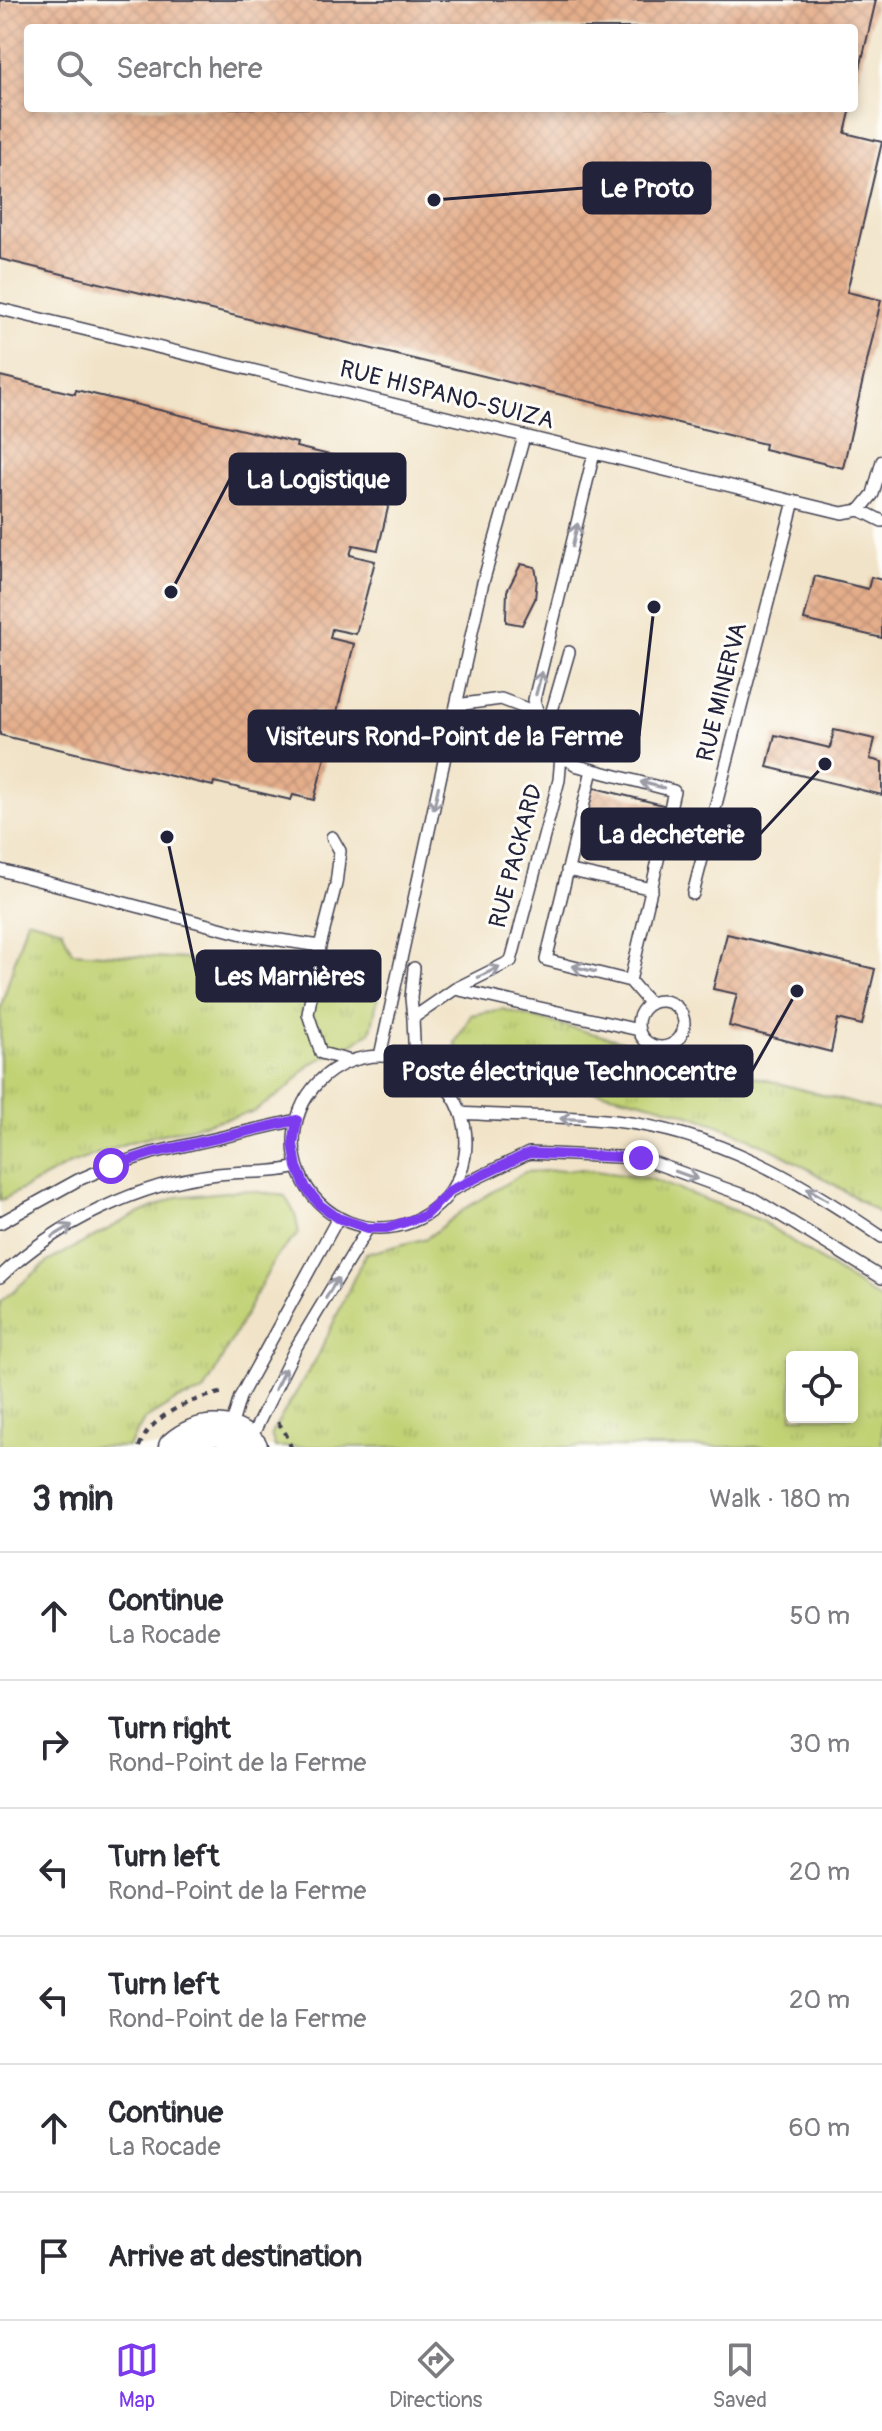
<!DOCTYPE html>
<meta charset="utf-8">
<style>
:root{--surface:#fff;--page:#f7f7f7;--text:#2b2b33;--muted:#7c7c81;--line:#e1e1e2;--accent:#7c3aed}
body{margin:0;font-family:Pangolin,sans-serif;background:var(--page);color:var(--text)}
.controls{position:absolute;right:24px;bottom:24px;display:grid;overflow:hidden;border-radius:8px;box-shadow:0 4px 12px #0003}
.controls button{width:72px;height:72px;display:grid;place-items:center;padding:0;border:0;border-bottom:2px solid var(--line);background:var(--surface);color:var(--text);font:40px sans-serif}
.stop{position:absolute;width:24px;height:24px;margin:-18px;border:6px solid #7c3aed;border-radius:50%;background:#fff}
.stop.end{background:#7c3aed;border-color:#fff;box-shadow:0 2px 8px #0008}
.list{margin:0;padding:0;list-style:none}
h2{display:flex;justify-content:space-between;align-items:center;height:104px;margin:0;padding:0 32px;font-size:34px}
h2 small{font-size:26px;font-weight:400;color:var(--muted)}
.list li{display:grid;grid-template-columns:52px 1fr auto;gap:24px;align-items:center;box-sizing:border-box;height:128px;padding:0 32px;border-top:2px solid var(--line)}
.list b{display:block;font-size:30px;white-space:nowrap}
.list p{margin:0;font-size:26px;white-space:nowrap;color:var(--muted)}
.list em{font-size:26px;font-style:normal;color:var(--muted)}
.icon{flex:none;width:44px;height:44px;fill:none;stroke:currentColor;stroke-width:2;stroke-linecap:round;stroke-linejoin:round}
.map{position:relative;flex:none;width:882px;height:1447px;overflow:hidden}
.search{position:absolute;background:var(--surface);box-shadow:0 4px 12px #0003;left:24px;right:24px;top:24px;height:88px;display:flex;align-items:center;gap:20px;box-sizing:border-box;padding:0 28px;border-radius:8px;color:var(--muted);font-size:30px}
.sheet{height:872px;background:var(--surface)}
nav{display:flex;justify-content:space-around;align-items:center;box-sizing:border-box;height:112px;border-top:2px solid var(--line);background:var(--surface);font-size:22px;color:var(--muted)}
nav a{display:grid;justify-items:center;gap:4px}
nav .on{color:var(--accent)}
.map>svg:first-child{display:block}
.grass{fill:url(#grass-tufts);stroke:#727a58;stroke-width:2;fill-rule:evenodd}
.building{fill:url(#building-cross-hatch)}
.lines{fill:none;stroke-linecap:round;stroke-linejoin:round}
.lane-casing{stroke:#413f50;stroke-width:14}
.secondary-casing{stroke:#413f50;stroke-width:33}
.path{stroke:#413f50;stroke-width:4;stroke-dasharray:6 6;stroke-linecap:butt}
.lane{stroke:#fff;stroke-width:11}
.secondary{stroke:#fff;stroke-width:30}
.oneway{stroke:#9c9ca7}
.route{stroke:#7c3aed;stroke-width:10}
.labels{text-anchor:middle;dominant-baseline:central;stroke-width:6;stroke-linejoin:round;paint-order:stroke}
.street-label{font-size:24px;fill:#22223b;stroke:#fdfcf7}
.leader{fill:none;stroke:#22223b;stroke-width:3}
.callout-dot{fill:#22223b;stroke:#fdfcf7;stroke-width:3}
.callout{fill:#22223b;stroke:#22223b;stroke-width:3}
.callout-label{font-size:26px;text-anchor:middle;font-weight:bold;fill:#fff}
</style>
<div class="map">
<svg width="882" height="1447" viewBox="0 0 882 1447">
<defs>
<pattern id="grass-tufts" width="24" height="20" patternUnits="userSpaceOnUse" patternTransform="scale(2)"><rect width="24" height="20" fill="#c1d275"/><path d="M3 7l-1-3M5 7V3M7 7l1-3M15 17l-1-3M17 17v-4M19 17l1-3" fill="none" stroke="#a6b466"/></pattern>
<pattern id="building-cross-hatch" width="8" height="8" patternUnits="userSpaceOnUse" patternTransform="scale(2)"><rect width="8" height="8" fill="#e5ae8b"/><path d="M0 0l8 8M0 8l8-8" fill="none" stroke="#c49579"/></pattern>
</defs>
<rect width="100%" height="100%" fill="#fdfcf7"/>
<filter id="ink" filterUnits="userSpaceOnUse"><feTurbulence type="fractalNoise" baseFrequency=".0125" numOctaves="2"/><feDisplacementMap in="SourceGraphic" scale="16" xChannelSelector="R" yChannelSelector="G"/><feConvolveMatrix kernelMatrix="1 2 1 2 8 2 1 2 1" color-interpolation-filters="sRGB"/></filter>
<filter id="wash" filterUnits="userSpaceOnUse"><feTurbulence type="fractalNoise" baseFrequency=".006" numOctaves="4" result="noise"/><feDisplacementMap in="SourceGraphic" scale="32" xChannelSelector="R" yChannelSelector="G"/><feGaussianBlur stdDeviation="1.8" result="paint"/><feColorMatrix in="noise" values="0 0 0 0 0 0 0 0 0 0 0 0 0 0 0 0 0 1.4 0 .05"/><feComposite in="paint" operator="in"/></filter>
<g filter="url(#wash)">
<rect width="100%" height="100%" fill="#f1e3c7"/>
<path class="grass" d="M27,919L62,929L72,952L200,960L224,976L280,959L325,970L349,969L370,978L378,996L371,1031L353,1044L310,1064L288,1088L253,1112L130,1142L70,1164L0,1201V1010Z
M502,1009L882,1111V1215C844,1190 806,1166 766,1146C677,1102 567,1080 468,1076L455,1043L471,1015Z
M582,1169L651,1179L760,1220L882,1301V1447H275L271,1434L318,1356L365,1254L427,1238L466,1208L525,1172ZM792,1357H852V1417H792Z
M244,1190L285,1196L295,1214L299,1233L276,1257L204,1392L177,1400L144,1420L128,1447H0V1302L49,1261L129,1218L177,1197Z"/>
<g id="blocks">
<path class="building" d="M0,0H876L855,90L854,28H28V108H851L845,133L882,142L847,292L881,300L843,468L764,449L765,444L0,259Z
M0,376L75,394L76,390L297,443L296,447L372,465L370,472L395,478L378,550L353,545L350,555L375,561L356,634L332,629L330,638L354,644L336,716L313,712L310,721L333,726L314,800L293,795L291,800L214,782L213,786L0,735Z
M521,564L535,567L537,578L535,599L522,625L506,622V618L507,591Z
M815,576L868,589L871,577L882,580V638L804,620Z
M834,730L875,739L870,759L882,762V795L767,767L775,735L830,748Z
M591,787L667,806L654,860L577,842Z
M727,934L875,969L862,1025L838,1019L831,1052L729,1026L737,994L713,989Z"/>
</g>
</g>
<g filter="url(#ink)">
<use href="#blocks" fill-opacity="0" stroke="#413f50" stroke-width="2"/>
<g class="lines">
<defs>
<path id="lane" d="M0,309L842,513L860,510L882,521
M860,510L873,494L882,461
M456,705L501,699L538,713
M547,728L569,652
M561,756L578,766L674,791L630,981
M592,770L546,960L630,981L650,1004
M332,837L340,851L336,884L320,946L308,1014L321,1053L351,1061
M0,870L246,935L320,946
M567,870L652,889
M693,894L794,501
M455,989L639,1030
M638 1024a23 23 0 1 1 46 0a23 23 0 1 1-46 0Z
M413,1018L411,998L414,968
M380,1056L482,586L524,437
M294 1142a86 86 0 1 1 172 0a86 86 0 1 1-172 0Z
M415,1063L413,1018L455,989L511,961L559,780L561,756L538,713L534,700L594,453
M461,1113C512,1117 564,1115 615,1121C716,1132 799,1180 882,1237
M452,1190L529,1153L641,1158L754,1199L882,1278
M0,1223L78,1180L111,1166L152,1153L297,1120
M0,1277C56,1223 140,1183 218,1174C245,1171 272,1174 297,1167
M230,1431L240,1397L338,1218
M250,1440L295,1349L368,1228"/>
<path id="secondary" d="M174,1447C197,1427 230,1423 252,1447"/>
</defs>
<use href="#lane" class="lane-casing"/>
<use href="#secondary" class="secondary-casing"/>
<path class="path" d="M278,1422L286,1434L291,1447
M139,1447C153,1412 191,1400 224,1392"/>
<use href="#lane" class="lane"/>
<use href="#secondary" class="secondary"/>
</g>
<defs><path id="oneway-shaft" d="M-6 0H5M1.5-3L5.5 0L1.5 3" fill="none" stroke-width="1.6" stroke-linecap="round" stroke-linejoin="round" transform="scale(2)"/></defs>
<g class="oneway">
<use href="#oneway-shaft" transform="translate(575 535) rotate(-77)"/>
<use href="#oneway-shaft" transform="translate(539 683) rotate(-75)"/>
<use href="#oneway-shaft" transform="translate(652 785) rotate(-166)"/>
<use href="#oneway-shaft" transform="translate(436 798) rotate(102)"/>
<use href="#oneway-shaft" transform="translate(584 969) rotate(-166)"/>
<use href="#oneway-shaft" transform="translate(489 972) rotate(-26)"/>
<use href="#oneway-shaft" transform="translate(572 1119) rotate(-178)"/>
<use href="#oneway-shaft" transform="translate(686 1175) rotate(20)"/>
<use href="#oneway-shaft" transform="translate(817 1194) rotate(-149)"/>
<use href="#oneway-shaft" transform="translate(62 1231) rotate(-31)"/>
<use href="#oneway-shaft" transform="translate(332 1288) rotate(-59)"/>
<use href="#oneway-shaft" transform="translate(280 1379) rotate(-64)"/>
</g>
</g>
<g class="lines" filter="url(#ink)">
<path class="route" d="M111,1166L152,1153L297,1120L293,1144L297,1167L306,1188L320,1205L338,1218L368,1228H387L424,1216L451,1190L529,1153L641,1158"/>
</g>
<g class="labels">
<g class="street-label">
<text transform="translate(447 395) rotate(14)">RUE HISPANO-SUIZA</text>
<text transform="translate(722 692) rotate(-76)">RUE MINERVA</text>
<text transform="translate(516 856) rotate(-75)">RUE PACKARD</text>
</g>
</g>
<path class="leader" d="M434 200L584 188M171 592L230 479M654 607L639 736M825 764L760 834M167 837L197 976M797 991L752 1071"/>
<g class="callout-dot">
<circle cx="434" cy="200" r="8"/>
<circle cx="171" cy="592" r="8"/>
<circle cx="654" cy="607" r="8"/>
<circle cx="825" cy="764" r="8"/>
<circle cx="167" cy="837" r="8"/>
<circle cx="797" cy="991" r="8"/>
</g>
<g class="callout">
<rect x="584" y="163" width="126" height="50" rx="8"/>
<rect x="230" y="454" width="175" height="50" rx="8"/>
<rect x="249" y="711" width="390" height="50" rx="8"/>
<rect x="582" y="809" width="178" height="50" rx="8"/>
<rect x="197" y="951" width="183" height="50" rx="8"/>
<rect x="385" y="1046" width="367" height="50" rx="8"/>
</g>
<g class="callout-label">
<text x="647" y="197">Le Proto</text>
<text x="318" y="488">La Logistique</text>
<text x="444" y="745">Visiteurs Rond-Point de la Ferme</text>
<text x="671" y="843">La decheterie</text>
<text x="289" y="985">Les Marnières</text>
<text x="569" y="1080">Poste électrique Technocentre</text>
</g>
</svg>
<div class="controls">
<button><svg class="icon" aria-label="locate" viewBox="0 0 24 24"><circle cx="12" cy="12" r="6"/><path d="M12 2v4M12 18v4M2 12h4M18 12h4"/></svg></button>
</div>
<div class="stop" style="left:111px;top:1166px"></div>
<div class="stop end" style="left:641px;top:1158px"></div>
<div class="search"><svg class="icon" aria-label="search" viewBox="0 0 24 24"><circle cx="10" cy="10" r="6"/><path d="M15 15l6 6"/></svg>Search here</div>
</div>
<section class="sheet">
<h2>3 min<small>Walk · 180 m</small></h2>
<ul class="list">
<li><svg class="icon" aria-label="ahead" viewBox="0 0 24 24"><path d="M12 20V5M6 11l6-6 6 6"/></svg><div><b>Continue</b><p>La Rocade</p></div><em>50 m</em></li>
<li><svg class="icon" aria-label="right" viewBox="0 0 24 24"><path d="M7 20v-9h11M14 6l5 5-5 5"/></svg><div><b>Turn right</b><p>Rond-Point de la Ferme</p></div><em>30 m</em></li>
<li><svg class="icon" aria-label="left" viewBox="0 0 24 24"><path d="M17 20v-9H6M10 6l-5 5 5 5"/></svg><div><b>Turn left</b><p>Rond-Point de la Ferme</p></div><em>20 m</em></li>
<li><svg class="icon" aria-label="left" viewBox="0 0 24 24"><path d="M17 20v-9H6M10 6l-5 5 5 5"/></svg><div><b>Turn left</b><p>Rond-Point de la Ferme</p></div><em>20 m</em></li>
<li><svg class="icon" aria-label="ahead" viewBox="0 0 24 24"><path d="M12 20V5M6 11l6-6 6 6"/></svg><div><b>Continue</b><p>La Rocade</p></div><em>60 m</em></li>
<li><svg class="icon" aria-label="arrive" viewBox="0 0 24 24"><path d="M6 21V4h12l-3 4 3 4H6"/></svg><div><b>Arrive at destination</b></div></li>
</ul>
</section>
<nav>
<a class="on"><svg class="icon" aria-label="map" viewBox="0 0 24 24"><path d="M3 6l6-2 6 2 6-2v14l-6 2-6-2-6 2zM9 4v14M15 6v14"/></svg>Map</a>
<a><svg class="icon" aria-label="directions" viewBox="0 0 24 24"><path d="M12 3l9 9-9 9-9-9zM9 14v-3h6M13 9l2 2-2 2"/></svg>Directions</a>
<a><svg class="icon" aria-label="saved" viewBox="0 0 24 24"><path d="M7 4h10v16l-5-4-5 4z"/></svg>Saved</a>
</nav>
